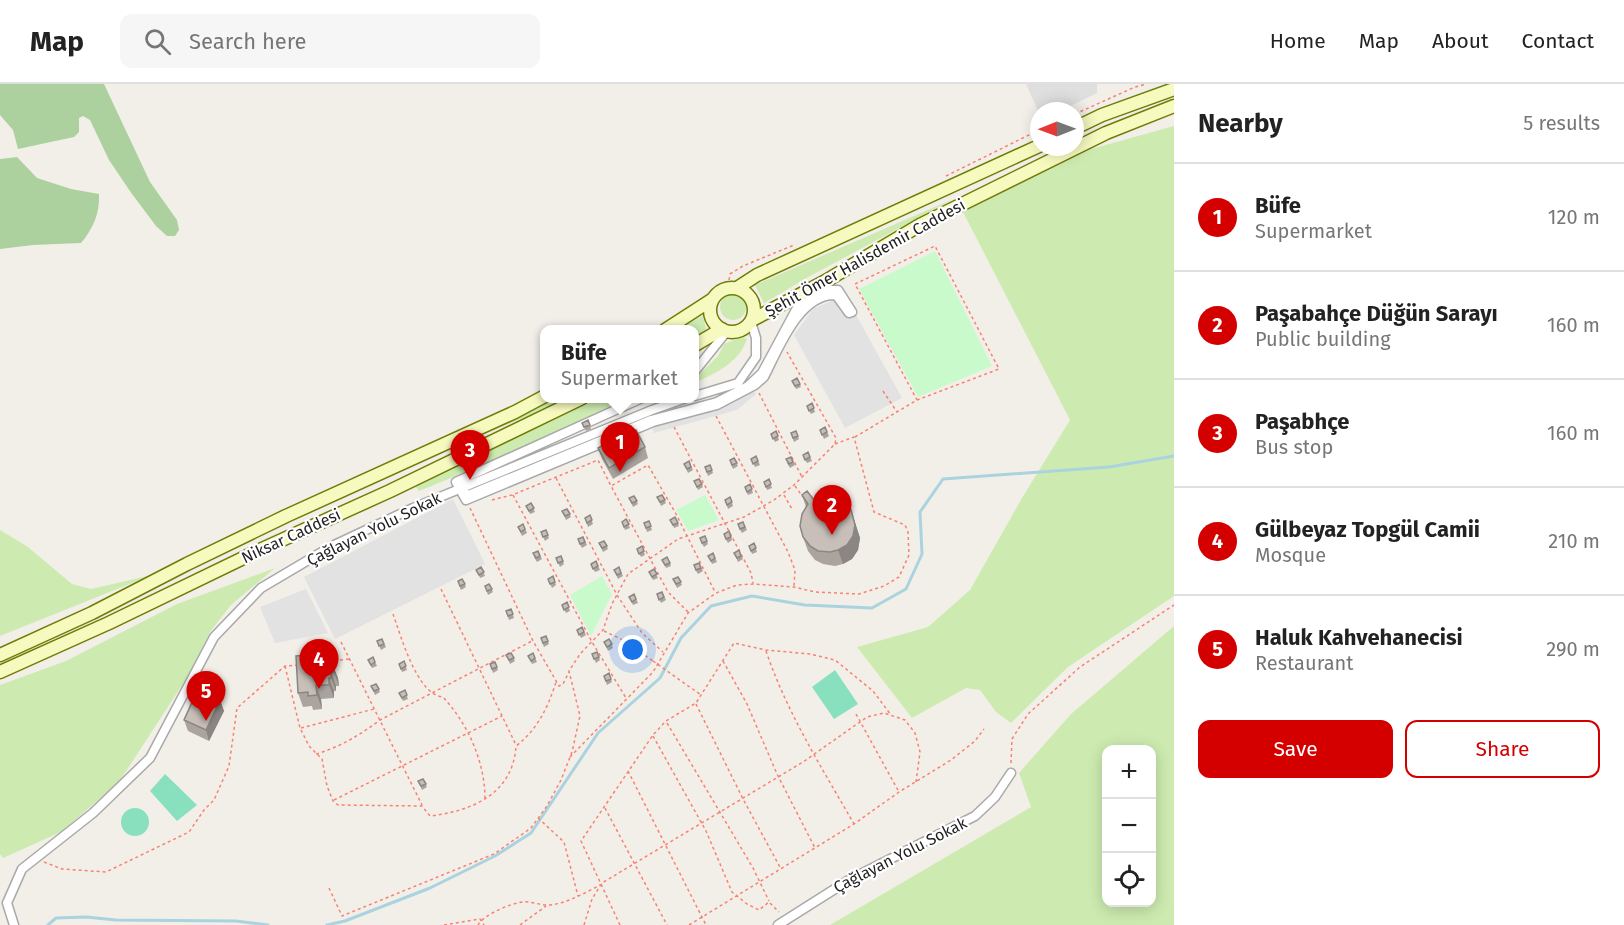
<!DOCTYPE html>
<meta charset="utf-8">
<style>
:root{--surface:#fff;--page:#f6f6f6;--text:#222;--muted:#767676;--line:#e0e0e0;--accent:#d40000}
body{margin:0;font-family:"Fira Sans",sans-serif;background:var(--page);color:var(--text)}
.controls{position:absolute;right:18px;bottom:18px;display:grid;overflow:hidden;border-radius:12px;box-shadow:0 3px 15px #0003}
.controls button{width:54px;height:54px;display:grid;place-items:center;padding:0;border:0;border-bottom:2px solid var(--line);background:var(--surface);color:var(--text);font:30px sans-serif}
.compass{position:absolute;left:1030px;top:18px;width:54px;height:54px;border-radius:50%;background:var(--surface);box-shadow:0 3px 15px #0003;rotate:269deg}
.you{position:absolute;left:633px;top:566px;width:21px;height:21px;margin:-15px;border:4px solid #fff;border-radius:50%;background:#1a73e8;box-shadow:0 0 0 9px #1a73e833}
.badge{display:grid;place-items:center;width:39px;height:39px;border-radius:50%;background:var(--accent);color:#fff;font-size:20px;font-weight:700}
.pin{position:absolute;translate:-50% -50px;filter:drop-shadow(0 2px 3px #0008)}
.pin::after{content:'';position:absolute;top:32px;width:21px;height:18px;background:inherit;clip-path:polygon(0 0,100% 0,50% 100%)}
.popup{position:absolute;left:540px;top:241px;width:159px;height:78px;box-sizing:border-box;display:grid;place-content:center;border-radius:12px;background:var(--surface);filter:drop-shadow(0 2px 4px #0005);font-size:20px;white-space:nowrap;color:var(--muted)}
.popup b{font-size:22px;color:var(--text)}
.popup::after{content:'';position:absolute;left:50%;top:100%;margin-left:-12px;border:12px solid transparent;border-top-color:var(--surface)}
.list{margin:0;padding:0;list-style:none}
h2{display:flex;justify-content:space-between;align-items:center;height:78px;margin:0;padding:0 24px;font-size:26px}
h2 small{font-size:20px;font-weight:400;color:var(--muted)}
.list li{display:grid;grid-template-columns:39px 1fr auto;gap:18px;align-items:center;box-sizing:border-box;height:108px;padding:0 24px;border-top:2px solid var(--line)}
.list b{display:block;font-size:22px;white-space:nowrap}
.list p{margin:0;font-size:20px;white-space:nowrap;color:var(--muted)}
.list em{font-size:20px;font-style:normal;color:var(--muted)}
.actions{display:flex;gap:12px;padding:18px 24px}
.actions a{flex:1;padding:14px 0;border:2px solid var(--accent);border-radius:12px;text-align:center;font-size:21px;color:var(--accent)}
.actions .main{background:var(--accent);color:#fff}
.icon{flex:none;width:33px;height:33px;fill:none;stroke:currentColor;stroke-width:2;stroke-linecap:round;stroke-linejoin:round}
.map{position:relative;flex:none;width:1174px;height:841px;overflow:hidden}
header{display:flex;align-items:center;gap:36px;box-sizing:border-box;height:84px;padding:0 30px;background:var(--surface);border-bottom:2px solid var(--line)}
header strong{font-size:28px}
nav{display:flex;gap:33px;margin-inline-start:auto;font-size:21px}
.search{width:420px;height:54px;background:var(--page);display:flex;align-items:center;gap:15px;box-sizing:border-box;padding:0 21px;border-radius:12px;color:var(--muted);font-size:22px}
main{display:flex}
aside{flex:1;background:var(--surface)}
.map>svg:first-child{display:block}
.residential{fill:#e0dfdf}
.grass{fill:#cdebb0;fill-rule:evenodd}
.forest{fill:#add19e}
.park{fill:#c8facc}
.pitch{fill:#88e0be}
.parking{fill:#e2e2e2}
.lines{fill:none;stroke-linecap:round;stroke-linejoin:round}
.stream{stroke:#aad3df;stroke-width:3}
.minor-casing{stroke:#a9a9a9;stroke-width:11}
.secondary-casing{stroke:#707d05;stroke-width:15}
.path{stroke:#fa8072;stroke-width:1.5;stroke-dasharray:3 3;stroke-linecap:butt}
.minor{stroke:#fff;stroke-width:8}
.secondary{stroke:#f7fabf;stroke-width:12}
.path-bridge{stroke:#fa8072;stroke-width:1.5;stroke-dasharray:3 3;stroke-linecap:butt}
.wall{fill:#aba49e}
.shaded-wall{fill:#8b8681}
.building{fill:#c7bfb8;stroke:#8b8681;stroke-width:1.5}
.labels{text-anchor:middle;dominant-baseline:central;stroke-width:4.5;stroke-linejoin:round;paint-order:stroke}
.street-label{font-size:16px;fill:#222;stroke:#fff}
</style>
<header>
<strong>Map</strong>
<div class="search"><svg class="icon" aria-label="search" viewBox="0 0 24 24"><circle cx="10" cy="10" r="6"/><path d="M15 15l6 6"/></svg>Search here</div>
<nav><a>Home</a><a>Map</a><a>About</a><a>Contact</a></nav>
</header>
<main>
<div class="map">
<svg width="1174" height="841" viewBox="0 0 1174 841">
<rect width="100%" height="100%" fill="#f2efe9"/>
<path class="residential" d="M1026,0H1097V9L1060,27H1039V29Z"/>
<path class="grass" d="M1174,42V512L1068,583L1011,639L996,628L980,606L966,604L912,634L857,563L928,543L970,506L1022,414L1070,336L963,128L1091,65Z
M953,115L812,191L764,219L755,201Z
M720 223a13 13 0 1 1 26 0a13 13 0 1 1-26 0Z
M703,232L707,250L695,259V246H675Z
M742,253L747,255C739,278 718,288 697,298L696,294L718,272L724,260Z
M554,315H569L487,349Z
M592,315H635C562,344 492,378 419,407L416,403L524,345Z
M0,446L28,463L72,500L91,505L152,491L0,552Z
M275,484L231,521L210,548L188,592L119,698L61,748L3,774L0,770V601L66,577L177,520Z
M1174,542V841H830L1031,723L1019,689L1071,630ZM1106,666H1152V818H1106Z"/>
<path class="forest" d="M0,0H104L150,98L177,136L179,146L175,152H167L156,142L132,110L109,76L90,36L83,32L79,34V48L74,53L18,65L13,46L0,31Z
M17,73L37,94L71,105L99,110C100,129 93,145 81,159L33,161L0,165V75Z"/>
<path class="park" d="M935,167L992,282L918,313L859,205Z
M705,411L719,436L688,447L676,426Z
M602,492L612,510L591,552L570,511Z"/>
<path class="pitch" d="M835,586L858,620L834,635L812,603Z
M165,690L197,721L177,737L150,707Z
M121 738a14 14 0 1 1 28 0a14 14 0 1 1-28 0Z"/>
<path class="parking" d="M845,211L902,314L845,344L794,251L813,225Z
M751,303L756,310L737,326L654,349L652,342L721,324Z
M453,415L485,480L335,555L304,493Z
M306,505L328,549L275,559L260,523Z"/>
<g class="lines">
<path class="stream" d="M48,841L56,834L86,833L116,836L236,837L268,841
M327,841L345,837L430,804L495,772L531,749L598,649L660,594L681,554L711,522L752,512L805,521L872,524L906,505L922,470L920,428L943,395L1109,383L1174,372"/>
<defs>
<path id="minor" d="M695,287L727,247
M695,312L738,299L756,273V254L751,238
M463,404L466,412L651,336L717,318L748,302L762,289L797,224L826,206H838L852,228L849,229L836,211C799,209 778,266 764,293L755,301L717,321L653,338L466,416L456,398L642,314
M14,841L7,819L22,785L93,729L150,674L214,553L261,504L332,462L413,424L652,326L686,314
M778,841L849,796L975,732L995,713L1011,689"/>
<path id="secondary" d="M1075,44L1102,31L1174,5
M710 226a22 22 0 1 1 44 0a22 22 0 1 1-44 0Z
M737,204L757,191L1039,62
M752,236L824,198L920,141L1106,49L1174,22
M665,246L713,215
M695,261L722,245
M0,571L92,529L187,480L286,432L515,328L545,312
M0,588L109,539L262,465L390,407L582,314"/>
</defs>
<use href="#minor" class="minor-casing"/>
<use href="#secondary" class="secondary-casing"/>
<path class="path" d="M1075,30L1135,3L1147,0
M946,92L1039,46
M729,196L730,190L743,182L794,161
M883,307L897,328
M759,309L802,393
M716,332L788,468L795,486L794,502
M674,343L751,489L753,499
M855,353L917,316L999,285L935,162L855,200L917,316
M556,394L617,511L642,549L663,568
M795,402L803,413
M513,411L592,558L626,614
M784,411L792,425
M492,416L512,411L598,376L611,402
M470,424L533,557L559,602L563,600L569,588
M441,505L516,661
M688,528L668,508L611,402L648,381L676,430L715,508
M393,530C401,552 417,611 443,613C468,640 485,678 485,715
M604,547L623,556L653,577
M341,558L422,721
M766,567C787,629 822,684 854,740
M328,577L350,575
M723,577L747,620L777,690L815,764
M285,582L300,644L309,662L322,675L327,702L333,717L338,721L422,722L430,732C472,727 513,710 516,662C538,645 548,623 556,598
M696,620L743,715L781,785
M856,630L899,708
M667,639L753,784L769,817
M301,644L374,625
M653,652L706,747L732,808L747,820L759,826L769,818L779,828
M316,670C340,663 360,651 380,636L532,557
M570,673L653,588L688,529L716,509L737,501L753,500L794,503L815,508L859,510L884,502L899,493L909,471L908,448L905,441L874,428L854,353L835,360
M1011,679L1012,655L1028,630L1080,583L1174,521
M628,687L706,841
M334,716L502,632
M605,724L667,841
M538,734L564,758L578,812
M44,778L62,785L106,788L189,748L204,726L214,716L229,682L237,624L285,582L297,581
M329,804L342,832L494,770L531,744L547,722L561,696L572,668L580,632L569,587L580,570L603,546L612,520L628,490L678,455L744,433L774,416L794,401L835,360L836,354L787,268
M444,841L480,835L484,841
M478,841C483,831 511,819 523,818C531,817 539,821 547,821C564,821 585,809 600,801
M520,841L546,822
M584,841L592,815L602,799L803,678L867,633L884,629L905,636L915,649L920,668L916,698
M620,841L581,757L653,651L666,637L696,619L734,559L766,566L810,570L835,576L873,607L891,631
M689,841L854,740L899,708L951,676L975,657L984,645"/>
<use href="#minor" class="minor"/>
<use href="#secondary" class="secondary"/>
<path class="path-bridge" d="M653,577L701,611"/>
</g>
<path class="wall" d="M797,294L801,303L796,305L792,297Z
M812,319L815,328L811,330L807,322Z
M588,336L591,345L586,347L582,339Z
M825,343L829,352L824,355L820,346Z
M776,347L779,356L775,358L771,350Z
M796,347L799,355L794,358L791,349Z
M629,349L645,363L648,374L613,395L602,375L598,364Z
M808,368L812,377L807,379L804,374Z
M756,372L760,381L755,383L751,375Z
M791,373L795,381L790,384L787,379Z
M734,374L738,382L733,385L731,380Z
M689,377L693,386L688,389L684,380Z
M710,381L713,389L708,392L705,383Z
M699,395L703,403L698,406L696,401Z
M769,395L772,404L767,406L765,401Z
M750,400L753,409L748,411L745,403Z
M662,411L666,419L661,422L659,417Z
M802,411L814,416L851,426L860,454L858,466L852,475L843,480L835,482L823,480L815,476L808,467L803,453L806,423Z
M634,412L638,420L633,423L629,414Z
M730,413L733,422L728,425L725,416Z
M531,419L535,428L530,430L526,422Z
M567,425L571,433L566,436L562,427Z
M590,431L593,440L588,443L586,437Z
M675,433L679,442L674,444L672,439Z
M626,435L630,444L625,446L622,438Z
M649,437L652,446L647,448L644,439Z
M743,438L747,446L742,449L739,444Z
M523,440L527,449L522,452L518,443Z
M546,446L549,454L545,457L541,448Z
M729,447L732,456L728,459L725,454Z
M705,452L708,460L704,463L701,458Z
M583,453L587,461L582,464L579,459Z
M604,457L608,465L603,468L599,459Z
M754,459L757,468L752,470L749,462Z
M642,462L645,471L641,473L637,465Z
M739,466L743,475L738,478L734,469Z
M538,467L542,475L537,478L534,473Z
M713,469L717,478L712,480L708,472Z
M561,472L564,480L560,483L556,474Z
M667,473L671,482L666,484L662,476Z
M596,477L600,486L595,488L592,483Z
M699,479L703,487L698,490L695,485Z
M481,483L485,492L480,494L478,489Z
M619,483L623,492L618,495L614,486Z
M654,485L658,494L653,496L649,488Z
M553,492L556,501L552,504L548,495Z
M678,493L682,501L677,504L673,495Z
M462,495L466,503L461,506L459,501Z
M489,500L493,508L488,511L485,502Z
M662,508L666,516L661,519L657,510Z
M634,510L638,519L633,521L629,513Z
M567,518L570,527L566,529L562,521Z
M511,525L514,534L509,536L506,527Z
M582,543L586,551L581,554L577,546Z
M546,552L549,560L544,563L542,558Z
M382,555L386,563L381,566L377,557Z
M609,555L613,564L608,567L604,558Z
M597,568L600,576L596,579L592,570Z
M511,569L515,577L510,580L508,575Z
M533,569L537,578L532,580L528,572Z
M325,570L327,575H329L338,594L339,602H336V607H334V614L321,615L322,625L313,626L312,622L303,623L298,609Z
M373,573L377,582L372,584L369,579Z
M404,577L407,586L402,588L399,580Z
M495,578L498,586L493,589L490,580Z
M609,589L612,598L607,601L604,592Z
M376,600L380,608L375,611L371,602Z
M405,606L408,615L403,617L399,609Z
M220,616L224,627L209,657L188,647L184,636Z
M423,695L427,703L422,706L418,697Z"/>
<path class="shaded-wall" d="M851,426L860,454L858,466L852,475L843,480L838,466Z
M329,575L334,587L333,581L338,594L339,602L334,588L330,581Z
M331,588L336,602V607L331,594Z
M329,594L334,607V614L329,601Z
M316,601L321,615L322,625L317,611Z
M220,616L224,627L209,657L206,646Z"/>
<path class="building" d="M797,294L800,300L795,302L792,297Z
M812,319L814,324L809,327L807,322Z
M588,336L590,341L584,343L582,339Z
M825,343L827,348L822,351L820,346Z
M636,346L645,363L609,384L598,364L627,347L629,349Z
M776,347L778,352L773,355L771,350Z
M796,347L798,352L793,354L791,349Z
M808,368L810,373L805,376L803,371Z
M756,372L758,377L753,380L751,375Z
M791,373L793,378L789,380L786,375Z
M734,374L737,379L732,381L730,376Z
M689,377L691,383L687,385L684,380Z
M710,381L712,386L707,388L705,383Z
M699,395L702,400L697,403L694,397Z
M769,395L771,400L766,403L764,398Z
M750,400L752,405L747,408L745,403Z
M807,407L814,416L827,413L843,418L851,426L855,441L853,452L847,461L838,466L830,468L818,467L810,462L803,453L800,442L802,430L808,420L802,411Z
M662,411L665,416L660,418L657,413Z
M634,412L637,417L632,419L629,414Z
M730,413L732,418L727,421L725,416Z
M531,419L534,424L529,427L526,422Z
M567,425L570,430L565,432L562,427Z
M590,431L592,436L587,439L585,434Z
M675,433L678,439L673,441L670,436Z
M626,435L629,440L624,443L622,438Z
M649,437L651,442L646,444L644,439Z
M743,438L745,443L740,445L738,440Z
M523,440L525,445L521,448L518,443Z
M546,446L548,451L543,453L541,448Z
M729,447L731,453L726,455L724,450Z
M705,452L707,457L702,459L700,454Z
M583,453L585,458L580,460L578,455Z
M604,457L607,462L602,464L599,459Z
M754,459L756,464L751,467L749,462Z
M642,462L644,467L639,470L637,465Z
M739,466L741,472L737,474L734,469Z
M538,467L540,472L536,474L533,469Z
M713,469L715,474L711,477L708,472Z
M561,472L563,477L558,479L556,474Z
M667,473L670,479L665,481L662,476Z
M596,477L598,482L593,485L591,480Z
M699,479L701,484L696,486L694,481Z
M481,483L484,488L479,491L476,486Z
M619,483L621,489L617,491L614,486Z
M654,485L657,490L652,493L649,488Z
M553,492L555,498L550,500L548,495Z
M678,493L681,498L676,500L673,495Z
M462,495L465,500L460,502L458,497Z
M489,500L492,505L487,507L485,502Z
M662,508L664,513L659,516L657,510Z
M634,510L636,515L632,518L629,513Z
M567,518L569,523L564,526L562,521Z
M511,525L513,530L508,532L506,527Z
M582,543L584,548L579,551L577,546Z
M546,552L548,557L543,559L541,554Z
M382,555L384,560L379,562L377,557Z
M609,555L612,560L607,563L604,558Z
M597,568L599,573L594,575L592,570Z
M511,569L514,574L509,576L506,571Z
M533,569L535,574L531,577L528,572Z
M325,570V575H329L330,581H333L334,588H331V594H329V601H316L317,611L308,612V608L298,609L296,572Z
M373,573L375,578L371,581L368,576Z
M404,577L406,582L401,585L399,580Z
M495,578L497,583L492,585L490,580Z
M609,589L611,595L606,597L604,592Z
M376,600L379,605L374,607L371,602Z
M198,605L220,616L206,646L184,636Z
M405,606L407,611L402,614L399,609Z
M423,695L426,700L421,702L418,697Z"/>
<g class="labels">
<g class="street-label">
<text transform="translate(865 174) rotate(-29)">Şehit Ömer Halisdemir Caddesi</text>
<text transform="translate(374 445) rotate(-26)">Çağlayan Yolu Sokak</text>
<text transform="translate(291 452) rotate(-25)">Niksar Caddesi</text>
<text transform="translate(900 771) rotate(-27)">Çağlayan Yolu Sokak</text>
</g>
</g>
</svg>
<div class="controls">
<button>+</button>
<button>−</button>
<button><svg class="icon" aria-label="locate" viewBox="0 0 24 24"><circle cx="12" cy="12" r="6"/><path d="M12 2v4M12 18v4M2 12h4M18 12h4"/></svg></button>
</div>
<svg class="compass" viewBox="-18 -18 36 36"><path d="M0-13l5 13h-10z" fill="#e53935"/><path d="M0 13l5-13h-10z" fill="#767676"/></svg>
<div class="you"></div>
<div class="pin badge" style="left:620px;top:388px">1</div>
<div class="popup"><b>Büfe</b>Supermarket</div>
<div class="pin badge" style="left:832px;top:451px">2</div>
<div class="pin badge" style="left:470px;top:396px">3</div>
<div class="pin badge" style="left:319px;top:605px">4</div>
<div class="pin badge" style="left:206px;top:637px">5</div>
</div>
<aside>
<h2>Nearby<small>5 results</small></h2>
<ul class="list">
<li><span class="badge">1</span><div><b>Büfe</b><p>Supermarket</p></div><em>120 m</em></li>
<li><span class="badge">2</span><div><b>Paşabahçe Düğün Sarayı</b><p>Public building</p></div><em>160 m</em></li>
<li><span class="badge">3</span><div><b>Paşabhçe</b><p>Bus stop</p></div><em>160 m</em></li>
<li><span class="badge">4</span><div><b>Gülbeyaz Topgül Camii</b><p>Mosque</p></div><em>210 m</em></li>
<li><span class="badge">5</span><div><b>Haluk Kahvehanecisi</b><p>Restaurant</p></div><em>290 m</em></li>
</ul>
<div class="actions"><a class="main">Save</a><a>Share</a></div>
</aside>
</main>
